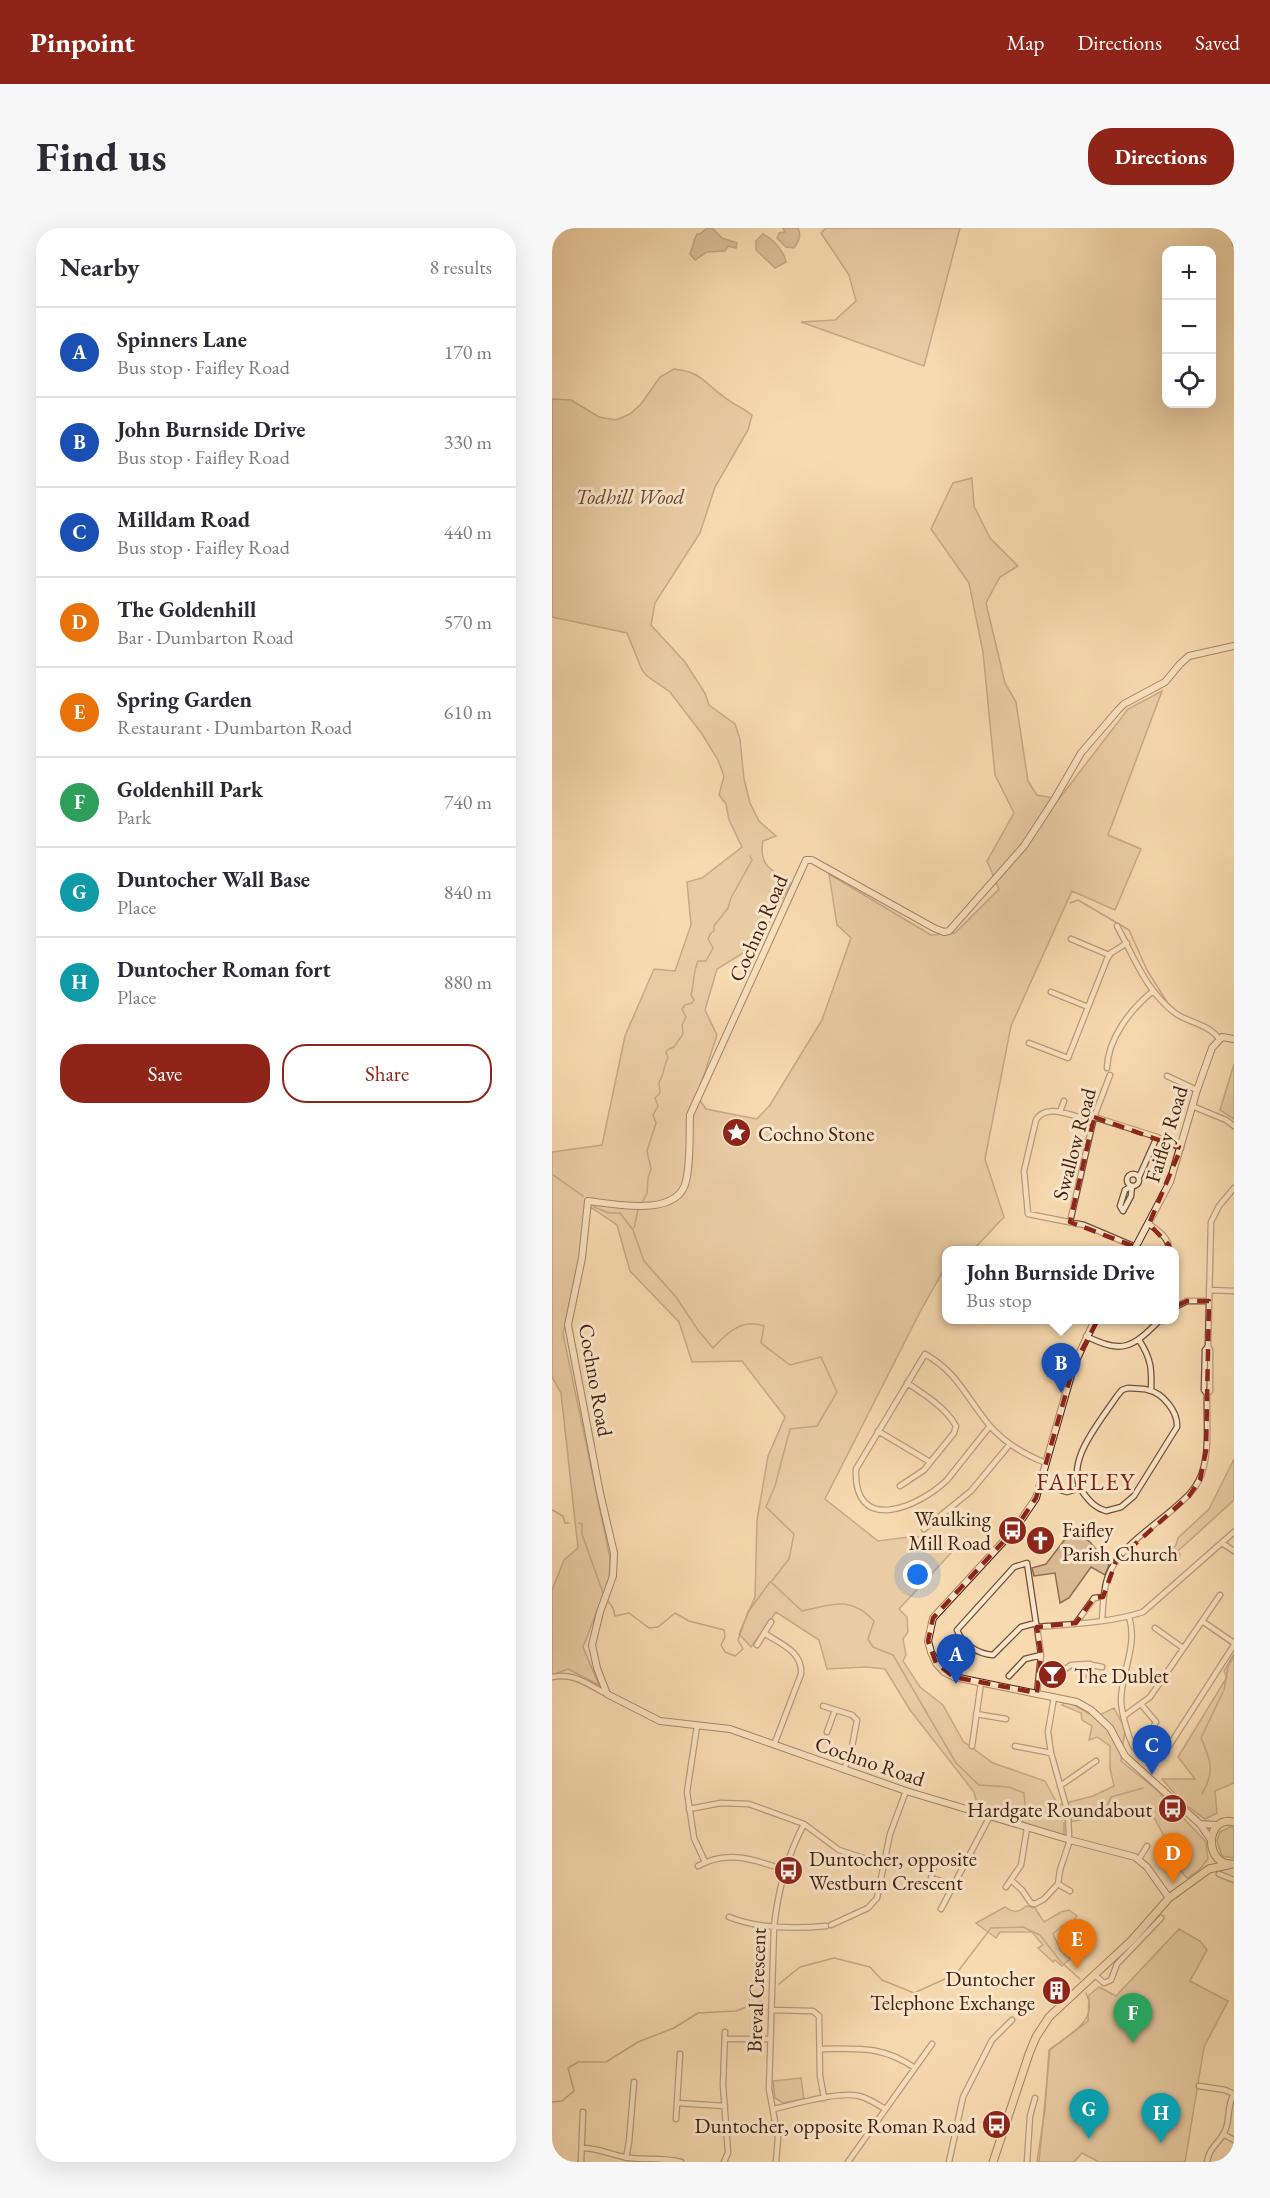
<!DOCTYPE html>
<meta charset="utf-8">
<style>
:root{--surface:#fff;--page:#f7f7f7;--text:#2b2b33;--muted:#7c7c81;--line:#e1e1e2;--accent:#8f2418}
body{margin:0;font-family:"EB Garamond",serif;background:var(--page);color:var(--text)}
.controls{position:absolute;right:18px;top:18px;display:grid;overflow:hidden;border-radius:12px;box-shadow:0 6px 24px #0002}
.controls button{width:54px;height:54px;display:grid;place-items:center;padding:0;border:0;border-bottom:2px solid var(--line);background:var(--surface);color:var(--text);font:30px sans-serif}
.you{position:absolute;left:366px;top:1347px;width:21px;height:21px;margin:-15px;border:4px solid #fff;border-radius:50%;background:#1a73e8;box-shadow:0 0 0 9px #1a73e833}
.badge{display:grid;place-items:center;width:39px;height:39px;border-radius:50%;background:var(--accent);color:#fff;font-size:20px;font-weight:700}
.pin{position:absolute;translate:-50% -50px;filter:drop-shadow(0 2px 3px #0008)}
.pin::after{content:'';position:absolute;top:32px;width:21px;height:18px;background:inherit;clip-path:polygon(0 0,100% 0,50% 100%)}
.popup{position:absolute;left:390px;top:1018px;width:237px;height:78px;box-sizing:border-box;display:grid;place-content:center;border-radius:12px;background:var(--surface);filter:drop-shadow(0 2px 4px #0005);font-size:20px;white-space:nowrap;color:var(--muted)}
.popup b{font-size:22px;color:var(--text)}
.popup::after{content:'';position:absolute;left:50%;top:100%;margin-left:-12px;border:12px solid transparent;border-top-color:var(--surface)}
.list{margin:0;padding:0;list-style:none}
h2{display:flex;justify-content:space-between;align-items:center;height:78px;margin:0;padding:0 24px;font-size:26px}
h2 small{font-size:20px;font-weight:400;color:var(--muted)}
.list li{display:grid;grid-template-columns:39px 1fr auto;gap:18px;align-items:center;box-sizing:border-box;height:90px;padding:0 24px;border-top:2px solid var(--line)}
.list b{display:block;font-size:22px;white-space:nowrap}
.list p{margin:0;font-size:20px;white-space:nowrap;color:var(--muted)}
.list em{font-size:20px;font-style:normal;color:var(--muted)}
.actions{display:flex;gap:12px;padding:18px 24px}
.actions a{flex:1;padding:14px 0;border:2px solid var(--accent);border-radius:24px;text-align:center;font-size:21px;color:var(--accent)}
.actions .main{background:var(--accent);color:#fff}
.icon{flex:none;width:33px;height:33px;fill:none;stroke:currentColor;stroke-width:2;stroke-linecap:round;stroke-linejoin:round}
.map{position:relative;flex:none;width:682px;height:1934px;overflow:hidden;border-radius:24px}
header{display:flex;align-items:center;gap:36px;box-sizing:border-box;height:84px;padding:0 30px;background:var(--accent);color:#fff}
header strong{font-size:28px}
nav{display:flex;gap:33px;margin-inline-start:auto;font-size:21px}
.intro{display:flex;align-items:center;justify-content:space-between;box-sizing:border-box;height:144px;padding:0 36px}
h1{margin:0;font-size:42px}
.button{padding:15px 27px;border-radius:24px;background:var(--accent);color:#fff;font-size:21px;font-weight:700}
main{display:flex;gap:36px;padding:0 36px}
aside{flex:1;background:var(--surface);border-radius:24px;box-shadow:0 6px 24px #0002}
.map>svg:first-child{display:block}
.green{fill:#d9ba95;stroke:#8e6d54;stroke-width:1.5}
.water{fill:#ba9b7a;stroke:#8a6a50;stroke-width:1.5}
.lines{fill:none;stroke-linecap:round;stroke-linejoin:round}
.stream{stroke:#8a6a50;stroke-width:1.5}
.street-casing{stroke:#704e3a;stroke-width:7}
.secondary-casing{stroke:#422012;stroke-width:8}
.primary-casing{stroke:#422012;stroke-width:9}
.street{stroke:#fae7cc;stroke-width:4.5}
.secondary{stroke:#fae7cc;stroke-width:6}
.primary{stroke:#f8dab0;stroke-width:7}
.marked{fill:none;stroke:#8f2418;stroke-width:4.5;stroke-dasharray:12 8;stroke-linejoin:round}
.labels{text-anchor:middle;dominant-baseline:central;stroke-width:6;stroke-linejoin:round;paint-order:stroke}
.park-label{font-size:21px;font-style:italic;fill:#684633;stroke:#fae7cc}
.street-label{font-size:21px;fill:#422012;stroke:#fae7cc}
.poi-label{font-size:21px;fill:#422012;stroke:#fae7cc;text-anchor:start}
.quarter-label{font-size:24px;letter-spacing:1.5px;fill:#7a1f14;stroke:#fae7cc}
</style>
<header>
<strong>Pinpoint</strong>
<nav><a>Map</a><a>Directions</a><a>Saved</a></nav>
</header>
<div class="intro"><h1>Find us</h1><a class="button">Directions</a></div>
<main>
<aside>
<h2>Nearby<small>8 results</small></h2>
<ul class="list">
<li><span class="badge" style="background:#1a4fb4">A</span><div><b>Spinners Lane</b><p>Bus stop · Faifley Road</p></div><em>170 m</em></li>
<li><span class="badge" style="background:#1a4fb4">B</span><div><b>John Burnside Drive</b><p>Bus stop · Faifley Road</p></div><em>330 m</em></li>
<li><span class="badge" style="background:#1a4fb4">C</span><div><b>Milldam Road</b><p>Bus stop · Faifley Road</p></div><em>440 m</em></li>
<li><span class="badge" style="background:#e8710a">D</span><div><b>The Goldenhill</b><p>Bar · Dumbarton Road</p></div><em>570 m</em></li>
<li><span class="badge" style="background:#e8710a">E</span><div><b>Spring Garden</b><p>Restaurant · Dumbarton Road</p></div><em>610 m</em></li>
<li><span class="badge" style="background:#2e9e5b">F</span><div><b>Goldenhill Park</b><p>Park</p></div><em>740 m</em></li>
<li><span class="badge" style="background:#0f9aa8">G</span><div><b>Duntocher Wall Base</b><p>Place</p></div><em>840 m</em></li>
<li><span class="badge" style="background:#0f9aa8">H</span><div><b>Duntocher Roman fort</b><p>Place</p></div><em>880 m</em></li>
</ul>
<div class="actions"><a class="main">Save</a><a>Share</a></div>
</aside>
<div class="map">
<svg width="682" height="1934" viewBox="0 0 682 1934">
<rect width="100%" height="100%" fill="#f8dab0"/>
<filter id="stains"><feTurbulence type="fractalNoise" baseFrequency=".00333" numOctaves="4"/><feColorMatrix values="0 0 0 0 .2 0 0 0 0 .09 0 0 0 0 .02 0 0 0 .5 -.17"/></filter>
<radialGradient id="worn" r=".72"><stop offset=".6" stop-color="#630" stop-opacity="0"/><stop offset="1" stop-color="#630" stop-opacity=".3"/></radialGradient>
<path class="green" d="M274,0H408L372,138L249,94L283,92L304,73L297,47L269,5Z
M122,141C150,144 151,154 172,169C181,176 191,180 200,187L196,202L163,259L148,305L103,375L99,397L133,434L153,465L157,477L183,496L188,511L192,551L198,575L207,593L224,608L211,613C206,638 221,643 239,655L201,722L191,725L165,741L153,782L165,807L145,868L154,881L205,891L218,877L270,792L299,710L285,697L277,646L379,707L403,705L447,661L435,633L462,585L443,547L431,424L417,355L379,301L401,255L420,250L422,278L438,310L466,338L448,349L434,375L453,455L464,474L476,553L485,567L507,571L576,481L610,463L556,607L589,621L563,682L520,663L459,798L433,931L452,989L421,1022L414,1019L412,1022H395V1036L368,1084L273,1271L326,1313L364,1308L399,1325L347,1381L355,1389L356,1404L351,1411L354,1427L351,1433L368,1459L391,1477L411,1513L441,1535L493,1553L506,1577L541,1568L562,1558L558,1540V1518L545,1509L537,1512L540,1498L530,1492L529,1485L510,1477L514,1473L543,1489L562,1480L573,1501L569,1533L605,1562L654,1614L656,1631L647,1642L635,1650L617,1630L612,1608L601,1588L553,1587L512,1595V1607L426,1580L422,1564L358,1482L333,1441L314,1439L275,1441L267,1412L224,1384L199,1419L187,1406L203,1369L205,1292L216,1228L233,1189L190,1133L140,1134L127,1094L78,1043L65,997L38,979L11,1106L58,1330L57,1352L31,1419L47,1457L16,1441L0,1447V1362L12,1332L26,1320L9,1165L0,1149V924L50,917L73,808L102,741L123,743L139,697L135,654L150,650L190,619L177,592L174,576L167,567L172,548L166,532L150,506L118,464L95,448L90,442L75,405L0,389V171L19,172L47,189L64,192L78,186L89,176L108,149Z
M682,836V891L668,882Z
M682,1231V1272L626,1323L628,1326L627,1329L620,1321L624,1317L626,1310L657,1281Z
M520,1302L538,1314L557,1337L553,1347L539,1339L517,1370L508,1375L503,1345L482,1348L480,1340L494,1336Z
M682,1426V1555L663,1563L665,1585L653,1591L630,1574L610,1551H643L626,1529L675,1449L672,1443Z
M678,1599L682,1600V1630L670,1628L665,1613L668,1604Z
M474,1678L483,1680L492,1694L509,1684L517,1682L525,1688L516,1699L511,1697L501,1706L509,1723L518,1731L510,1738L503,1732L501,1734L486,1720L491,1717L480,1704H448L444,1710L424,1695L453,1679C462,1685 466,1685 474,1678Z
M627,1701L648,1713L655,1722L638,1753L676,1773L652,1819L633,1934H547L530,1925L522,1934H487L498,1822L536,1793L537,1767L547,1759L564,1768Z
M249,1850L252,1871L231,1875L223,1870L221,1853Z"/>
<path class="water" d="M155,0H160L170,10L185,15L184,20L176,18L173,23L155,24L143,32L138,26C141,19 141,13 145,6H148Z
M231,0H246C250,8 246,14 242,20L234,19L225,10L227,5L233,4Z
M211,6C221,11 232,23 234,34L223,40L204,22V13Z"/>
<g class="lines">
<path class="stream" d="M682,0L680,16L682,19
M518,675L526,672L577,702L595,742L615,774
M0,946L31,968
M90,975L95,965L96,950L99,941L95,923L104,895L101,887L106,878L103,870L108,865L107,854C113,846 111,838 116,830L114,824L117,821L122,819L131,806L130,797L134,789L130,781L133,777L140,775L142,772L139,767C142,756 141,744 146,733H154L161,720L156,711L158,706L162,703V698L176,680L179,670L200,632L198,628
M42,979L57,985H68L81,1002L92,1033L124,1069L146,1102L161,1120C175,1105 190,1090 212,1098L209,1115L238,1137L269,1129L285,1164L265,1198L238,1201L223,1258L214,1279L242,1306L237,1331L219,1354L250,1383C280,1377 298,1367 322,1393L316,1411L321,1419L341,1427L404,1535L427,1557L457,1559L472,1565L474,1587L498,1589L507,1586
M82,1000L86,982
M0,1282L11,1288L13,1295H17
M27,1295L30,1296V1306L51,1365
M56,1373L61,1380L63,1388L77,1385L97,1400L106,1399L123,1385L137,1393L172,1402L173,1409L169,1417L173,1424L183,1428L191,1421L186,1412L196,1384L218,1354
M672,1462L676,1439L682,1428
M650,1566C663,1544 659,1532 649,1510L671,1464
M521,1584L541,1591L552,1586L559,1569L591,1560
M227,1756L248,1739L282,1730L318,1739L330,1752L362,1765L404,1746L439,1700L471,1699L488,1707L509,1734L528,1751
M0,1874L10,1873L22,1863L16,1840L26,1834H54L86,1814L122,1800L146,1785L184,1783L210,1773
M485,1934L493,1881L497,1822C516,1807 548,1793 534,1765"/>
<defs>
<path id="street" d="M565,698C582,729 594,763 623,785C637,795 657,796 667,811
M519,711L557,727
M499,764L536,779
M477,815L516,830L555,731L559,725L575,715
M555,840C556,810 579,781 601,763
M615,848L645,862
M640,878L674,892L682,898
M508,884L512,873
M527,889C512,885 493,877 484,892L472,943L476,986L532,997L584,1019
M542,889L605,909L629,920
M575 952a6 6 0 1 1 12 0a6 6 0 1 1-12 0Z
M587,949L605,909
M580,958L579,968L571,983L568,978L573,962Z
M518,994L542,889L558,847
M597,996C606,1003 617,1009 617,1022
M657,1062L682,1063
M623,1079L635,1073H657
M534,1108C571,1127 581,1119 608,1092
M587,1112C599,1130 600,1141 599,1162
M576,1160C582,1161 590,1160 596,1162C611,1165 626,1184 625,1199L582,1268L569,1279L554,1283C544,1280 539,1275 532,1266C509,1237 548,1194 565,1168L570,1162Z
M655,1166L658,1163V1122L656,1118
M438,1198L395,1252C366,1280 301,1307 304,1241L373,1126C406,1145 414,1169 437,1197C452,1214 473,1227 494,1235
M326,1203L378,1234
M489,1256L515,1264L528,1260
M348,1258L372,1242L402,1205L404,1198C394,1180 372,1166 355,1155
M372,1301L419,1263L458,1216
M670,1315L682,1323
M577,1389C586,1416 570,1443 569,1471C569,1481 572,1492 575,1502C581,1523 585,1528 607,1527L617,1518L682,1417
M550,1393C551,1378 551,1362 556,1348C567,1320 598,1301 620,1282C630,1273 641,1265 647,1252C659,1228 654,1192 655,1166L652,1162L653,1122L656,1118L659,994L667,978L682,960
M650,1393L682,1415
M484,1395L469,1399L441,1427C426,1426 410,1416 405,1402L462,1339L475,1335L484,1395L485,1399L489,1427L485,1465
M524,1395L542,1370L551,1369
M485,1399C520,1396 557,1395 591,1384L682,1304
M603,1400L631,1420
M212,1405C229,1416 251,1424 249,1446L222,1517
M205,1417L219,1394
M489,1443L506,1446L519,1437L535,1436L550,1439
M457,1448L473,1431L489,1427
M537,1448L538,1436
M0,1449C22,1444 36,1457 55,1466
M502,1469L496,1504L499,1525L516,1585L517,1608
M589,1476L604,1494L601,1500
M271,1478L300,1487L305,1492L300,1519L292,1542
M424,1486L454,1491
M572,1488L598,1469L668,1367
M145,1498L135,1564L142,1610L153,1634
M275,1504L283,1482
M420,1518L429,1455
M463,1518L499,1525
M508,1558L544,1533
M137,1581L169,1575L197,1576L252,1596L287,1622L332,1637
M587,1631L595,1618
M383,1635L379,1650L402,1657
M146,1638C176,1621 203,1632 233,1642
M667,1646L682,1652
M459,1652L470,1662L479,1675L483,1676L492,1671L506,1656L508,1642L518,1612
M506,1656L518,1663
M454,1659L469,1637L475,1600
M389,1681L438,1588
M177,1689C207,1701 242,1701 274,1698
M279,1697L316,1680L325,1670L338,1606L354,1563
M543,1747L552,1755L559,1752L565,1736L609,1690
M219,1782L261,1783L267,1788L268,1848L272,1870
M173,1811H217
M268,1821C306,1821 329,1817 363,1840
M647,1858L673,1862L682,1866
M125,1875L173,1878
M222,1881C243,1876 287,1863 307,1868C316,1870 325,1876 333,1881
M124,1891L128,1826
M671,1906L682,1912
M30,1920C45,1920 58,1926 72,1929C91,1933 110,1929 129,1934
M74,1930L77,1914L82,1854
M29,1934L31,1884
M172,1934L176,1925L171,1857L173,1804
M224,1934L226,1910L217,1861L222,1699C226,1662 235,1628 252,1596
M296,1934L380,1816
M397,1934L411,1869L440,1812L460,1792
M475,1934L478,1888L483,1870
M655,1934C657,1920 666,1916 672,1905C679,1893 674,1878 682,1866"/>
<path id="secondary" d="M582,1022L618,954L645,862L660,820L670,809L682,811
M543,1092L522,1137L484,1270L463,1301L381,1390L376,1413L379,1424L384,1435L392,1444L402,1449L525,1474L539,1482L558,1500L573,1528L648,1596L659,1612
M648,1596L666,1597
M617,1670L595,1639L583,1629L518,1612L354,1563L178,1501L108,1493L55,1466L45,1440L40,1417L48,1384L61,1348L62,1325L48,1265L16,1097L30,1030L36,973C62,976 126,990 134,953C139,932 137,909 138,887L254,632H260L382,700L392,704L397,703L472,618L502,572L529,525L566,482L572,476L613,454L628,436L637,428L682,418"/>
<path id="primary" d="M682,1594C652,1587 652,1639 682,1636
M441,1934L477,1826L484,1809L497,1789L580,1712L617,1670L657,1641L676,1637"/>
</defs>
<use href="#street" class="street-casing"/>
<use href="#secondary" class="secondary-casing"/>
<use href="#primary" class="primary-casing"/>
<use href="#street" class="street"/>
<use href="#secondary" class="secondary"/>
<use href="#primary" class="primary"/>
</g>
<path d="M0 0H682V1934H0ZM542,889L629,920L597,996L617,1017L616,1082L635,1073H657L654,1223L648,1252L637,1268L564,1333L551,1369L542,1370L524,1395L485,1399L489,1427L485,1465L402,1449L384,1435L376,1413L381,1390L463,1301L484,1270L522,1137L584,1019L518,994Z" fill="#f8dab0" fill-opacity=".55" fill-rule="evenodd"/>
<path class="marked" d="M542,889L629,920L597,996L617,1017L616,1082L635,1073H657L654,1223L648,1252L637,1268L564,1333L551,1369L542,1370L524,1395L485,1399L489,1427L485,1465L402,1449L384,1435L376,1413L381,1390L463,1301L484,1270L522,1137L584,1019L518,994Z"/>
<defs>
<symbol id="sight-disc" viewBox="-11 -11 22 22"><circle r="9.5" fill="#8f2418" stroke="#fae7cc"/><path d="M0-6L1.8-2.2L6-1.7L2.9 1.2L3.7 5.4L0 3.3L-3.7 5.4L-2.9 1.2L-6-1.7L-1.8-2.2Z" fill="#fff"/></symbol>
<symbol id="bus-disc" viewBox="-11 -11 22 22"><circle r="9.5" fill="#8f2418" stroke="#fae7cc"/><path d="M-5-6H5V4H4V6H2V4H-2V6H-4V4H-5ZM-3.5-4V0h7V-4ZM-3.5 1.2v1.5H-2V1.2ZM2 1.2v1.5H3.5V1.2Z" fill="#fff"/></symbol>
<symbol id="church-disc" viewBox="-11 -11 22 22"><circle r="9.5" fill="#8f2418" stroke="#fae7cc"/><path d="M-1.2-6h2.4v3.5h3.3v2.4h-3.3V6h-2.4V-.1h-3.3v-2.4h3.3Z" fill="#fff"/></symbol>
<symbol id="bar-disc" viewBox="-11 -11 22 22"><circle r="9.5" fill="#8f2418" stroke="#fae7cc"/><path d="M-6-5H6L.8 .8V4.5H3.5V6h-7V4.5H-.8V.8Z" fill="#fff"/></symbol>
<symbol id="building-disc" viewBox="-11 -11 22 22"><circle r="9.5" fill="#8f2418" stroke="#fae7cc"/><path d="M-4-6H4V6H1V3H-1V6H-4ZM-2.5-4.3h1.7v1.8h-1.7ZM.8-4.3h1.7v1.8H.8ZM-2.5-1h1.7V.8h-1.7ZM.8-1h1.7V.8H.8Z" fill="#fff"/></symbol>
</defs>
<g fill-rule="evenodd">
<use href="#sight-disc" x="168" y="888" width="33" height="33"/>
<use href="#bus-disc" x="444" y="1286" width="33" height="33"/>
<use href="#church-disc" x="472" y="1296" width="33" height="33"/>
<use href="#bar-disc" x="484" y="1430" width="33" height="33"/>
<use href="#bus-disc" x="604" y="1564" width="33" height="33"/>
<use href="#bus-disc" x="220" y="1626" width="33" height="33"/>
<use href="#building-disc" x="488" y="1746" width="33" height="33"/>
<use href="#bus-disc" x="428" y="1880" width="33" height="33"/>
</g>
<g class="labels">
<g class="park-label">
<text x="78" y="268">Todhill Wood</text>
</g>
<g class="street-label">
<text transform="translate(206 700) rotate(-66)">Cochno Road</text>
<text transform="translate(614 906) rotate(-73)">Faifley Road</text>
<text transform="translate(522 916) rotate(-75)">Swallow Road</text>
<text transform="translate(44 1152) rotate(80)">Cochno Road</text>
<text transform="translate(318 1533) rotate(19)">Cochno Road</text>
<text transform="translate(204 1762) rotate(-88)">Breval Crescent</text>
</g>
<g class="poi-label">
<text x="206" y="905">Cochno Stone</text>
<text x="439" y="1290" text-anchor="end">Waulking<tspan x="439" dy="24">Mill Road</tspan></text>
<text x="510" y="1301">Faifley<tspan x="510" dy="24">Parish Church</tspan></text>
<text x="522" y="1447">The Dublet</text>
<text x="600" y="1581" text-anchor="end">Hardgate Roundabout</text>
<text x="257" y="1630">Duntocher, opposite<tspan x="257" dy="24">Westburn Crescent</tspan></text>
<text x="483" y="1750" text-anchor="end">Duntocher<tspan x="483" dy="24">Telephone Exchange</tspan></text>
<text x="424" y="1897" text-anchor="end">Duntocher, opposite Roman Road</text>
</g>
<g class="quarter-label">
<text x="534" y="1253">FAIFLEY</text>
</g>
</g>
<rect width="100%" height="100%" filter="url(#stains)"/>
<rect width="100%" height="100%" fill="url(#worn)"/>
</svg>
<div class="controls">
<button>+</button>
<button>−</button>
<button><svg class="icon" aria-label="locate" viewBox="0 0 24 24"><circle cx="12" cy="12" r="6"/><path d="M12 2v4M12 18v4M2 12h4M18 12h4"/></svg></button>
</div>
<div class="you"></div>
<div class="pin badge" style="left:404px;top:1456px;background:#1a4fb4">A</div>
<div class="pin badge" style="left:509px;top:1165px;background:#1a4fb4">B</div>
<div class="popup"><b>John Burnside Drive</b>Bus stop</div>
<div class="pin badge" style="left:600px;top:1547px;background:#1a4fb4">C</div>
<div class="pin badge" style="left:621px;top:1655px;background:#e8710a">D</div>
<div class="pin badge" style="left:525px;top:1741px;background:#e8710a">E</div>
<div class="pin badge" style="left:581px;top:1815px;background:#2e9e5b">F</div>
<div class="pin badge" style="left:537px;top:1911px;background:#0f9aa8">G</div>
<div class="pin badge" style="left:609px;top:1915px;background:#0f9aa8">H</div>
</div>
</main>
